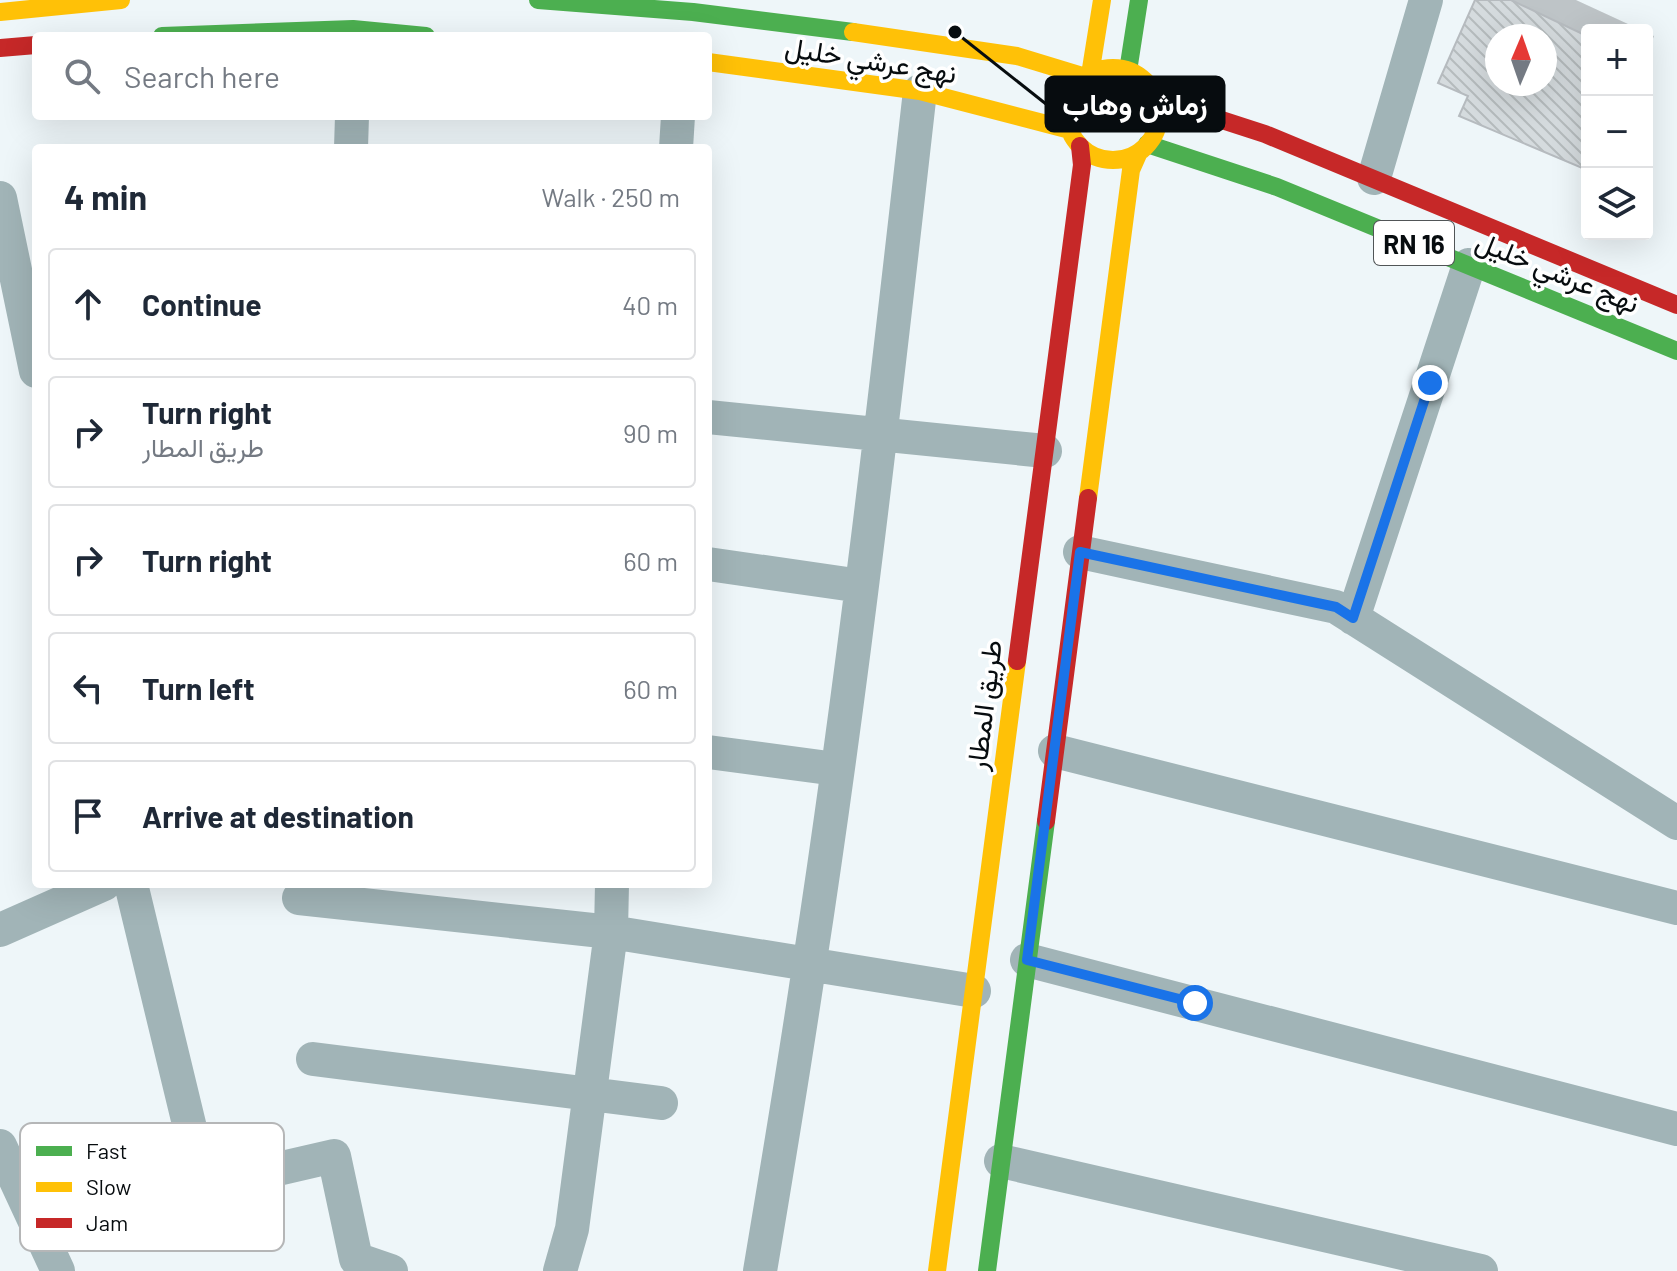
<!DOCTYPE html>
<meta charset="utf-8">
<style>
:root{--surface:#fff;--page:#f2f2f3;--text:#1f2937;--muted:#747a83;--line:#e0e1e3}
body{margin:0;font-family:Barlow,Vazirmatn,sans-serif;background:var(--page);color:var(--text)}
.controls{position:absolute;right:24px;top:24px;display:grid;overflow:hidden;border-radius:8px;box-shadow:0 8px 32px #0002}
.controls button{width:72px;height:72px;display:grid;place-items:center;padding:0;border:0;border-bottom:2px solid var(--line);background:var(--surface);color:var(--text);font:40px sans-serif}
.compass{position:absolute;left:1485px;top:24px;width:72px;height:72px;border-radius:50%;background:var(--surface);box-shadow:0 8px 32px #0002;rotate:2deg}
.stop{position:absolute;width:24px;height:24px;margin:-18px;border:6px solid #1a73e8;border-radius:50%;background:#fff}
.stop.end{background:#1a73e8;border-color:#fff;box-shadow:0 2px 8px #0008}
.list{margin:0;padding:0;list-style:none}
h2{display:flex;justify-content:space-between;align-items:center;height:104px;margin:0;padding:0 32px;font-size:34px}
h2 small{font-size:26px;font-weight:400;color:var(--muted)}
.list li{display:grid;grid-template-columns:52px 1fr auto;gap:24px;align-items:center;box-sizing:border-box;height:112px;margin:0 16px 16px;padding:0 16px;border:2px solid var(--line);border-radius:8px}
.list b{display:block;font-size:30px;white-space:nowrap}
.list p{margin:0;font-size:26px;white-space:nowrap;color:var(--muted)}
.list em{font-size:26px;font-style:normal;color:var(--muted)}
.icon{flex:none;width:44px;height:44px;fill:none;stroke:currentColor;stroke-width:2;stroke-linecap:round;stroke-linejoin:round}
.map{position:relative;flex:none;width:1677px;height:1271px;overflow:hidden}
.search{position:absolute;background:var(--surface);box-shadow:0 8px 32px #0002;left:32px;top:32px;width:680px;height:88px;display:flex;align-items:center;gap:20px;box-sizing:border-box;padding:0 28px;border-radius:8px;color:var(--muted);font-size:30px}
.panel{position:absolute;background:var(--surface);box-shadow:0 8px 32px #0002;left:32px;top:144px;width:680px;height:744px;border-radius:8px}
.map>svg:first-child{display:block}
.shadow{fill:#0003;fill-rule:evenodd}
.building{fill:url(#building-back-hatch);stroke:#b6bbbf;stroke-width:2;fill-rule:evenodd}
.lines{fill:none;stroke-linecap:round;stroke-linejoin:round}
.street{stroke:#a1b4b7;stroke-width:34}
.fast{stroke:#4caf50;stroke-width:18}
.slow{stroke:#ffc107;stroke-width:18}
.jam{stroke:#c62828;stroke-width:18}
.route{stroke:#1a73e8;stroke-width:10}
.labels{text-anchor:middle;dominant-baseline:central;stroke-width:7;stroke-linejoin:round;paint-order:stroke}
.shield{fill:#fff;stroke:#515557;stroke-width:2}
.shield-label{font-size:26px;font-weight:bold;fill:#070c0f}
.street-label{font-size:28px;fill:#070c0f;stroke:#fff}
.key{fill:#fff;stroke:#b5b6b7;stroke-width:2}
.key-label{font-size:22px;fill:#070c0f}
.leader{fill:none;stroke:#070c0f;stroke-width:3}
.callout-dot{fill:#070c0f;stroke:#fff;stroke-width:3}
.callout{fill:#070c0f;stroke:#070c0f;stroke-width:3}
.callout-label{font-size:30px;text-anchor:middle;font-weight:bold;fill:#fff}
</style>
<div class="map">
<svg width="1677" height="1271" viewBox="0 0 1677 1271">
<defs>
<pattern id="building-back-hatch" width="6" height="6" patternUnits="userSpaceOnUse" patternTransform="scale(2)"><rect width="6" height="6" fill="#d5dbde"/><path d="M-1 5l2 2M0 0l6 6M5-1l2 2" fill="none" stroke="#b5bbbd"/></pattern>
</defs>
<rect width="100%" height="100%" fill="#eef6f9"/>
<path class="shadow" d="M1477,0H1576L1641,30H1587V167L1470,94ZM1497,36H1545V84H1497Z
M1647,33L1654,36L1647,54Z"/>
<path class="building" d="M1475,0H1511L1587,36V170L1459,116L1468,96L1438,83ZM1497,36H1545V84H1497Z"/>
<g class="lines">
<path class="street" d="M351,148L352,116
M676,148L678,116
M1374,178L1426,0
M0,198L36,371
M708,417L1045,451
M1080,552L1336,607L1677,823
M708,564L861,586
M1353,618L1469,265
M1055,751L1677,908
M708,752L836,769
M131,884L204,1186L334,1156L356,1259L391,1271
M299,898L611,932L974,991
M0,930L104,884
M1027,960L1677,1129
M313,1059L661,1103
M0,1146L58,1271
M1001,1161L1481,1271
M560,1271L572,1229L611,932L612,884
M760,1271C777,1170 794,1068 809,967C854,676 887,383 920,91"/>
<path class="fast" d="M538,0L693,12L853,32
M162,36L353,29L426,36
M1128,71L1139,0
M1147,144L1277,187L1677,351
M987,1271L1046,821"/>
<path class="slow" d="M0,12L121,0
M853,32L1017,56L1086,77
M708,62L920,91L1070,130
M1067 114a46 46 0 1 1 92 0a46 46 0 1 1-92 0Z
M1090,75L1102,0
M1088,498L1131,170L1139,152
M937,1271L1017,661"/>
<path class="jam" d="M0,48L36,45
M1157,99L1265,134L1677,305
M1017,661L1082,165L1080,146
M1046,821L1088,498"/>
</g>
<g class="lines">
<path class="route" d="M1195,1003L1027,960L1080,552L1336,607L1353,618L1430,383"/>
</g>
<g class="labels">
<rect class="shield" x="1374" y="221" width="80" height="44" rx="6"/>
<g class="shield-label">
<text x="1414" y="243">RN 16</text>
</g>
<g class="street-label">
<text transform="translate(871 59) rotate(9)">نهج عرشي خليل</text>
<text transform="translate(1558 271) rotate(22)">نهج عرشي خليل</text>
<text transform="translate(983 705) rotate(-83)">طريق المطار</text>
</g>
</g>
<rect x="20" y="1123" width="264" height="128" rx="12" class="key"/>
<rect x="36" y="1146" width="36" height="10" fill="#4caf50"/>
<rect x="36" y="1182" width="36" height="10" fill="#ffc107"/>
<rect x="36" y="1218" width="36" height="10" fill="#c62828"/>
<g class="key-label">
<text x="86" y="1159">Fast</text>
<text x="86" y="1195">Slow</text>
<text x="86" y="1231">Jam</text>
</g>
<path class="leader" d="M955 32L1046 104"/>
<circle class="callout-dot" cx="955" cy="32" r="8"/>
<rect class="callout" x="1046" y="77" width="178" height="54" rx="8"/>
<g class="callout-label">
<text x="1135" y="115">زماش وهاب</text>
</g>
</svg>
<div class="controls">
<button>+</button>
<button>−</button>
<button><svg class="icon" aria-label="layers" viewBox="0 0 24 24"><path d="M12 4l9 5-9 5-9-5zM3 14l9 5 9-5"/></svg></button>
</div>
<svg class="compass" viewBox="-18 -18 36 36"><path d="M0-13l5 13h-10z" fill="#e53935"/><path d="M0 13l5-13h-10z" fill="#747a83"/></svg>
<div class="stop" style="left:1195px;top:1003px"></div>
<div class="stop end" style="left:1430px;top:383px"></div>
<div class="search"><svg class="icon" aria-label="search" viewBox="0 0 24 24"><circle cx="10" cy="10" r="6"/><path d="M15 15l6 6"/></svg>Search here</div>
<section class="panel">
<h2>4 min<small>Walk · 250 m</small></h2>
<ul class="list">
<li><svg class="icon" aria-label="ahead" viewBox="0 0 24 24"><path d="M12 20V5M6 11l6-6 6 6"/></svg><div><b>Continue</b></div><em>40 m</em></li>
<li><svg class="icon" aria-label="right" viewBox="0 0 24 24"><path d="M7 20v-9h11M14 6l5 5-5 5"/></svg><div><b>Turn right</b><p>طريق المطار</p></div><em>90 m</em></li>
<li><svg class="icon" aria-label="right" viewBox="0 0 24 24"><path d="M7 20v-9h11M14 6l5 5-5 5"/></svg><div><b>Turn right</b></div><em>60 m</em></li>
<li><svg class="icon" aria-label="left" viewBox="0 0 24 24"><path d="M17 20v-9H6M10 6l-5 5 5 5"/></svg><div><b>Turn left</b></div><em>60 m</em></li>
<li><svg class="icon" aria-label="arrive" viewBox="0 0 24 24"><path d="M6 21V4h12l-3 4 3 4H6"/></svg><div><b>Arrive at destination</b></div></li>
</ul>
</section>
</div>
